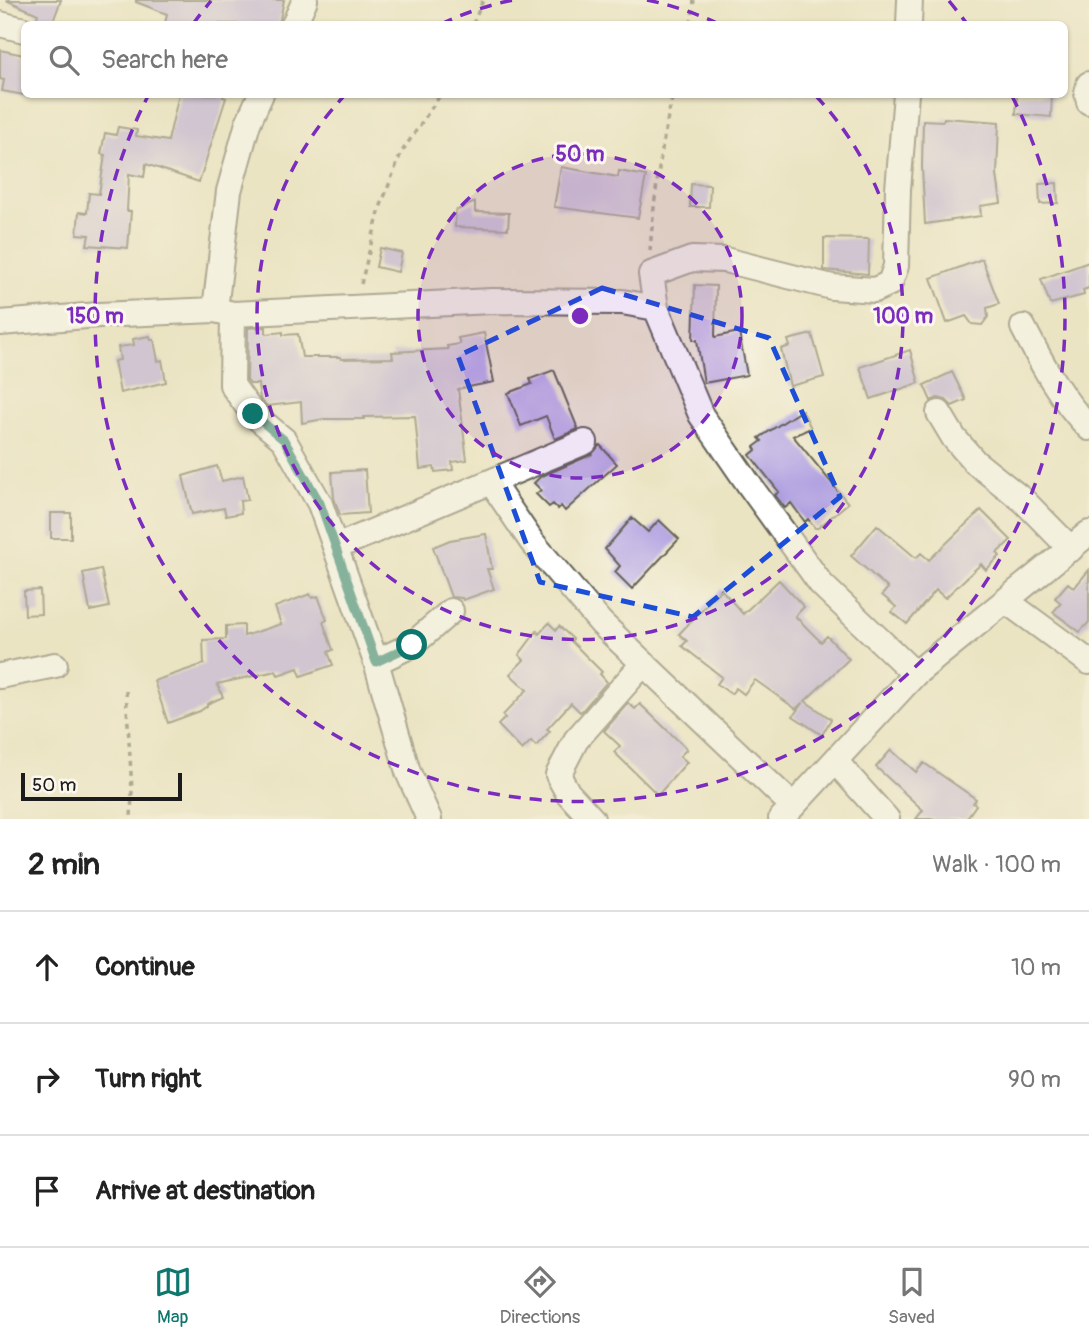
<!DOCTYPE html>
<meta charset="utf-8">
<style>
:root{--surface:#fff;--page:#f2f2f2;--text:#222;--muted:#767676;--line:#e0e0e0;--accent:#0f766e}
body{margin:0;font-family:Pangolin,sans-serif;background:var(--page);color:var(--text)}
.scale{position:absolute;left:21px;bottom:18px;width:161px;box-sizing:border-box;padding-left:7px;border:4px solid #1c1c1c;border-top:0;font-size:19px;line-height:24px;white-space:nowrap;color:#1c1c1c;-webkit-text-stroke:5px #fbf7ec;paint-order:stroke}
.stop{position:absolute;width:21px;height:21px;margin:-16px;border:5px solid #0f766e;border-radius:50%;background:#fff}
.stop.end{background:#0f766e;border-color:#fff;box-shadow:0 2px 7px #0008}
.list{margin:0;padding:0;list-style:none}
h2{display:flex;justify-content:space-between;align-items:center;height:91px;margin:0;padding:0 28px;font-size:30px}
h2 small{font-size:23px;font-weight:400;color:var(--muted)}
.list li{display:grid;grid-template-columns:46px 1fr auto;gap:21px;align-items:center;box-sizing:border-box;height:112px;padding:0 28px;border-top:2px solid var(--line)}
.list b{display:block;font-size:26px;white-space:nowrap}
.list em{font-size:23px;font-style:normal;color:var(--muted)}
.icon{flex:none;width:38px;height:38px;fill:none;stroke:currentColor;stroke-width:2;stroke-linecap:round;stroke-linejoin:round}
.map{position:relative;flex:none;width:1089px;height:819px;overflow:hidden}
.search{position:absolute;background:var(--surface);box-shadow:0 2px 5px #0004;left:21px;right:21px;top:21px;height:77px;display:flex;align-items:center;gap:18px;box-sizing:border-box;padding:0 24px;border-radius:10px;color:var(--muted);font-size:26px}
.sheet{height:427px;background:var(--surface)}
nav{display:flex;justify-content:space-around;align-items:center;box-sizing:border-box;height:98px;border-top:2px solid var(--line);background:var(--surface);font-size:19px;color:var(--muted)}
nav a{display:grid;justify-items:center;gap:4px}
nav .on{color:var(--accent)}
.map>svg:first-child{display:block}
.building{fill:#af9fe1}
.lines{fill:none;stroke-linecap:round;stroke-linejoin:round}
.minor-casing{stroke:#646256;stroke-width:28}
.path{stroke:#646256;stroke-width:3.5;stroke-dasharray:5 5;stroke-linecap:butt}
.minor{stroke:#fff;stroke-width:24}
.route{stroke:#0f766e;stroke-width:9}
.marked{fill:none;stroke:#1d4ed8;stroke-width:5;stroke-dasharray:14 9;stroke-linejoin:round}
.ring{fill:none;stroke:#7b2cbf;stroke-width:3.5;stroke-dasharray:12 9}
.centre{fill:#7b2cbf;stroke:#fbf7ec;stroke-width:3.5}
.ring-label{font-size:21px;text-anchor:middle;font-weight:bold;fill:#7b2cbf;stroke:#fbf7ec;stroke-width:6;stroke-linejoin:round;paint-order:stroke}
</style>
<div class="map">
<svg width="1089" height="819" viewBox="0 0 1089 819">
<rect width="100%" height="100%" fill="#fbf7ec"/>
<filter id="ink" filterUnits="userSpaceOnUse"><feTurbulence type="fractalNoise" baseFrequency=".0143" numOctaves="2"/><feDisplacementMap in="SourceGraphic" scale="14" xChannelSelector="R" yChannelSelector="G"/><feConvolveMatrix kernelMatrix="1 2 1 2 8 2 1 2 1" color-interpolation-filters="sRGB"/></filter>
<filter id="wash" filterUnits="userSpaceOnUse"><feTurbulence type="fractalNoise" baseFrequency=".00686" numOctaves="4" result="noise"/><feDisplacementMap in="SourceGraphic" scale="28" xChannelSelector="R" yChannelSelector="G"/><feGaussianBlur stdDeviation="1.57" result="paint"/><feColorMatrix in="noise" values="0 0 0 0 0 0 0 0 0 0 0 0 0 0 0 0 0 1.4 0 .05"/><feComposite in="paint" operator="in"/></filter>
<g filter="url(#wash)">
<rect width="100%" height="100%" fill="#ebe4c3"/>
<g id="blocks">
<path class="building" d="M6,0H61L52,24L36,20L38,14Z
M136,0H284L279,24H165L167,14L136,2Z
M0,50L24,55V95L2,91L4,80L0,79Z
M179,94H223V97L226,98L199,182L146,164L144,177L129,174L127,211H131L128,248L87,245L89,235L77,234L79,212L87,213L89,193L99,194L105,155L101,154L105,133L116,135L118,127L137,130L136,136L168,141Z
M1017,94H1052L1051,117L1016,114Z
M944,118L999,122L997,175L1001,203L980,206L981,216L925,224L922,167L923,120L943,121Z
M561,167L618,177L619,171L646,176L638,218L554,207Z
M1057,183L1058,203L1040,204L1039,184Z
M691,184L710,185L709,207H690Z
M475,202V212L509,213L508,229L455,227V211Z
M824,238L869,239L868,274L824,270Z
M380,248L402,253L398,272L376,267Z
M982,259L999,304L987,308L988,317L982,325L972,324L966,316L947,323L931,278Z
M1089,262V288L1083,290L1084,295L1050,304L1041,279Z
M695,285L716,286L715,337L739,332L747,375L704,383L697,340H693Z
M266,327V334L283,332V335L298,334L302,357H340L341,359L393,358L392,352L448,349L447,346L460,344L458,338L484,333L494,382L458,389L467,460L452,462L453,470L435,472L434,467L420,469L415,416L364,417V419H324L302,423L301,402L267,406L260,399L258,384H250L247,380L248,328Z
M812,334L824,377L790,386L781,349L790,346L788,340Z
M150,336L151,340H154L158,361L162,360L166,382L120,393L114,361L120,360L118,347L134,345L133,339Z
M910,350L919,383L871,399L860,367Z
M554,370L578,429L555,439L546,416L521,426L508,393L532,384L530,379Z
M952,372L966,400L952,406L946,400L938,398L931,401L924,385Z
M802,410L811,428L793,436L848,503L818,528H815L808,519L805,522L791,503L785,508L775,495L779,492L750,455L756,450L754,447L762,441L759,438Z
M600,445L617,464L565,511L561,506L558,509L553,504L549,507L536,494L541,490L534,483L540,477L591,455Z
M217,466L222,481L243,476L248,500L240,501L241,513L226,516L224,508L192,514L183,476Z
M365,470L368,513L340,515L334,498L332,472Z
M981,510L1011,540L997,553L1000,556L986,570L981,564L945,598L936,590L907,624L892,612L896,607L882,595L888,588L851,556L877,525L916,558L921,553L929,560Z
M51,513H71V538H51Z
M632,518L648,532L659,520L679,539L632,589L615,572L620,566L605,549Z
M486,534L492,569H487L494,589L463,600L462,598L451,597L433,547L450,540Z
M101,569L109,607L90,611L83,573Z
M1089,570V622L1080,632L1053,612L1061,603L1055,598L1068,583L1074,588Z
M779,580L804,607L795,616L821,642L827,636L849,659L805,701L831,719L822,735L793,716L803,702L796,709L755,680L744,694L736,688L731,694L717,684L722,677L682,646L687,641L679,634L721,589L743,614Z
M40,590L41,614L25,615L24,591Z
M310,594L312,598L318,596L327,620L323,622L333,650L328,652L333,665L301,676L298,668L278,675L276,671L217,684L223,697L207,704V706L200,711L168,723L154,681L204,664L203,640L226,639V626L244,625V636L281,624L275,607Z
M549,623L556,630L559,626L573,639L571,641L602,672L600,674L607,682L582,711L580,712L571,703L547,729L550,731L536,746L531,741L522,750L498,725L505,718L503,715L527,690L510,674L524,660L519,655L537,631L539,634Z
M628,703L635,709L640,704L687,749L680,756L687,762L658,795L614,752L620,746L604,731Z
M891,750L916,772L924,763L976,799L973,803L976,805L966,819H916L923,810L876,767Z"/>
</g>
</g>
<g filter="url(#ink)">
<use href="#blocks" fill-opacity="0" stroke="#646256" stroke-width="2"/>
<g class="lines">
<defs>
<path id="minor" d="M0,24L24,30
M294,24L305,0
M909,24L910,0
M1089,84L1087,93L1089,102
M656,308L651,274L692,259L725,260L832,287L875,290L890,283L896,266L898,189L906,94
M215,310L229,191L248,123L261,94
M233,314L232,385L253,414L284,440L320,504L376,662L408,772L429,819
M0,323L99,315L215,310L233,314L491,301L622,302L656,308L701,415L750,486L821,584L915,674
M1023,327C1042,364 1060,398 1089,428
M939,413L954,438L975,462L1024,501L1071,549
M491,482L532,542L601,623L793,806
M336,547L585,442
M1006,601L1089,662
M376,662L412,645L451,611
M0,676L55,665
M835,761L887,819
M592,819L568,793L558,775L576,740L643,664
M781,819L915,674L1089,533"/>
</defs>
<use href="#minor" class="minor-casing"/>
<path class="path" d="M473,24L483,0
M691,24L694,0
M650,251C654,198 661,146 673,94
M361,284L380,208L401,153L441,94
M126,691L132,790L131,819"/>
<use href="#minor" class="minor"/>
</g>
</g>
<g class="lines" filter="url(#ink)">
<path class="route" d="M253,414L284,440L320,503L376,662L412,645"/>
</g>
<path d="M0 0H1089V819H0ZM602,288L769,338L840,497L693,617L540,582L458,356Z" fill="#ebe4c3" fill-opacity=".55" fill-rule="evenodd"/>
<path class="marked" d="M602,288L769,338L840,497L693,617L540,582L458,356Z"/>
<circle cx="580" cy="316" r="162" fill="#7b2cbf" fill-opacity=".12"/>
<g class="ring">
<circle cx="580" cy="316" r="162"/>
<path d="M441 24A323 323 0 0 1 513 0M647 0A323 323 0 0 1 719 24M816 96A323 323 0 1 1 344 96"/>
<path d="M193 24A485 485 0 0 1 211 1M949 1A485 485 0 0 1 967 24M1012 96A485 485 0 1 1 148 96"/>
</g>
<circle cx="580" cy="316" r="10" class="centre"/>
<g class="ring-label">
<text x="580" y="161">50 m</text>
<text x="903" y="323">100 m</text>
<text x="95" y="323">150 m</text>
</g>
</svg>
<div class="scale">50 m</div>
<div class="stop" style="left:412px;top:645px"></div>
<div class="stop end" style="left:253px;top:414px"></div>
<div class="search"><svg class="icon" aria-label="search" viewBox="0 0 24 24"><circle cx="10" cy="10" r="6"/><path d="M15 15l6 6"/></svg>Search here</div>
</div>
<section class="sheet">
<h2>2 min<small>Walk · 100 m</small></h2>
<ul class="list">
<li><svg class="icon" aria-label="ahead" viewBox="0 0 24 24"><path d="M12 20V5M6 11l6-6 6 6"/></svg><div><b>Continue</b></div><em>10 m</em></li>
<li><svg class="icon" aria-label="right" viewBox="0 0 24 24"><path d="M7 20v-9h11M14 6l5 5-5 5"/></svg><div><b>Turn right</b></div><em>90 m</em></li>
<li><svg class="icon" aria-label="arrive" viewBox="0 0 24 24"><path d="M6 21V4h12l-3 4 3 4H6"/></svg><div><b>Arrive at destination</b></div></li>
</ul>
</section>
<nav>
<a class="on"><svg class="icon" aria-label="map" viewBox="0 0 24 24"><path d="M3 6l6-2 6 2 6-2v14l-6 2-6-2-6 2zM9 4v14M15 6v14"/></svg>Map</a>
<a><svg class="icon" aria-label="directions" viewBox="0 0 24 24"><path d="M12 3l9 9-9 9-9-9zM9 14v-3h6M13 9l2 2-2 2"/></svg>Directions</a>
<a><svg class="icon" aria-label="saved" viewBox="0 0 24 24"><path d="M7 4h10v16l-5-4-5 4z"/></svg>Saved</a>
</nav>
